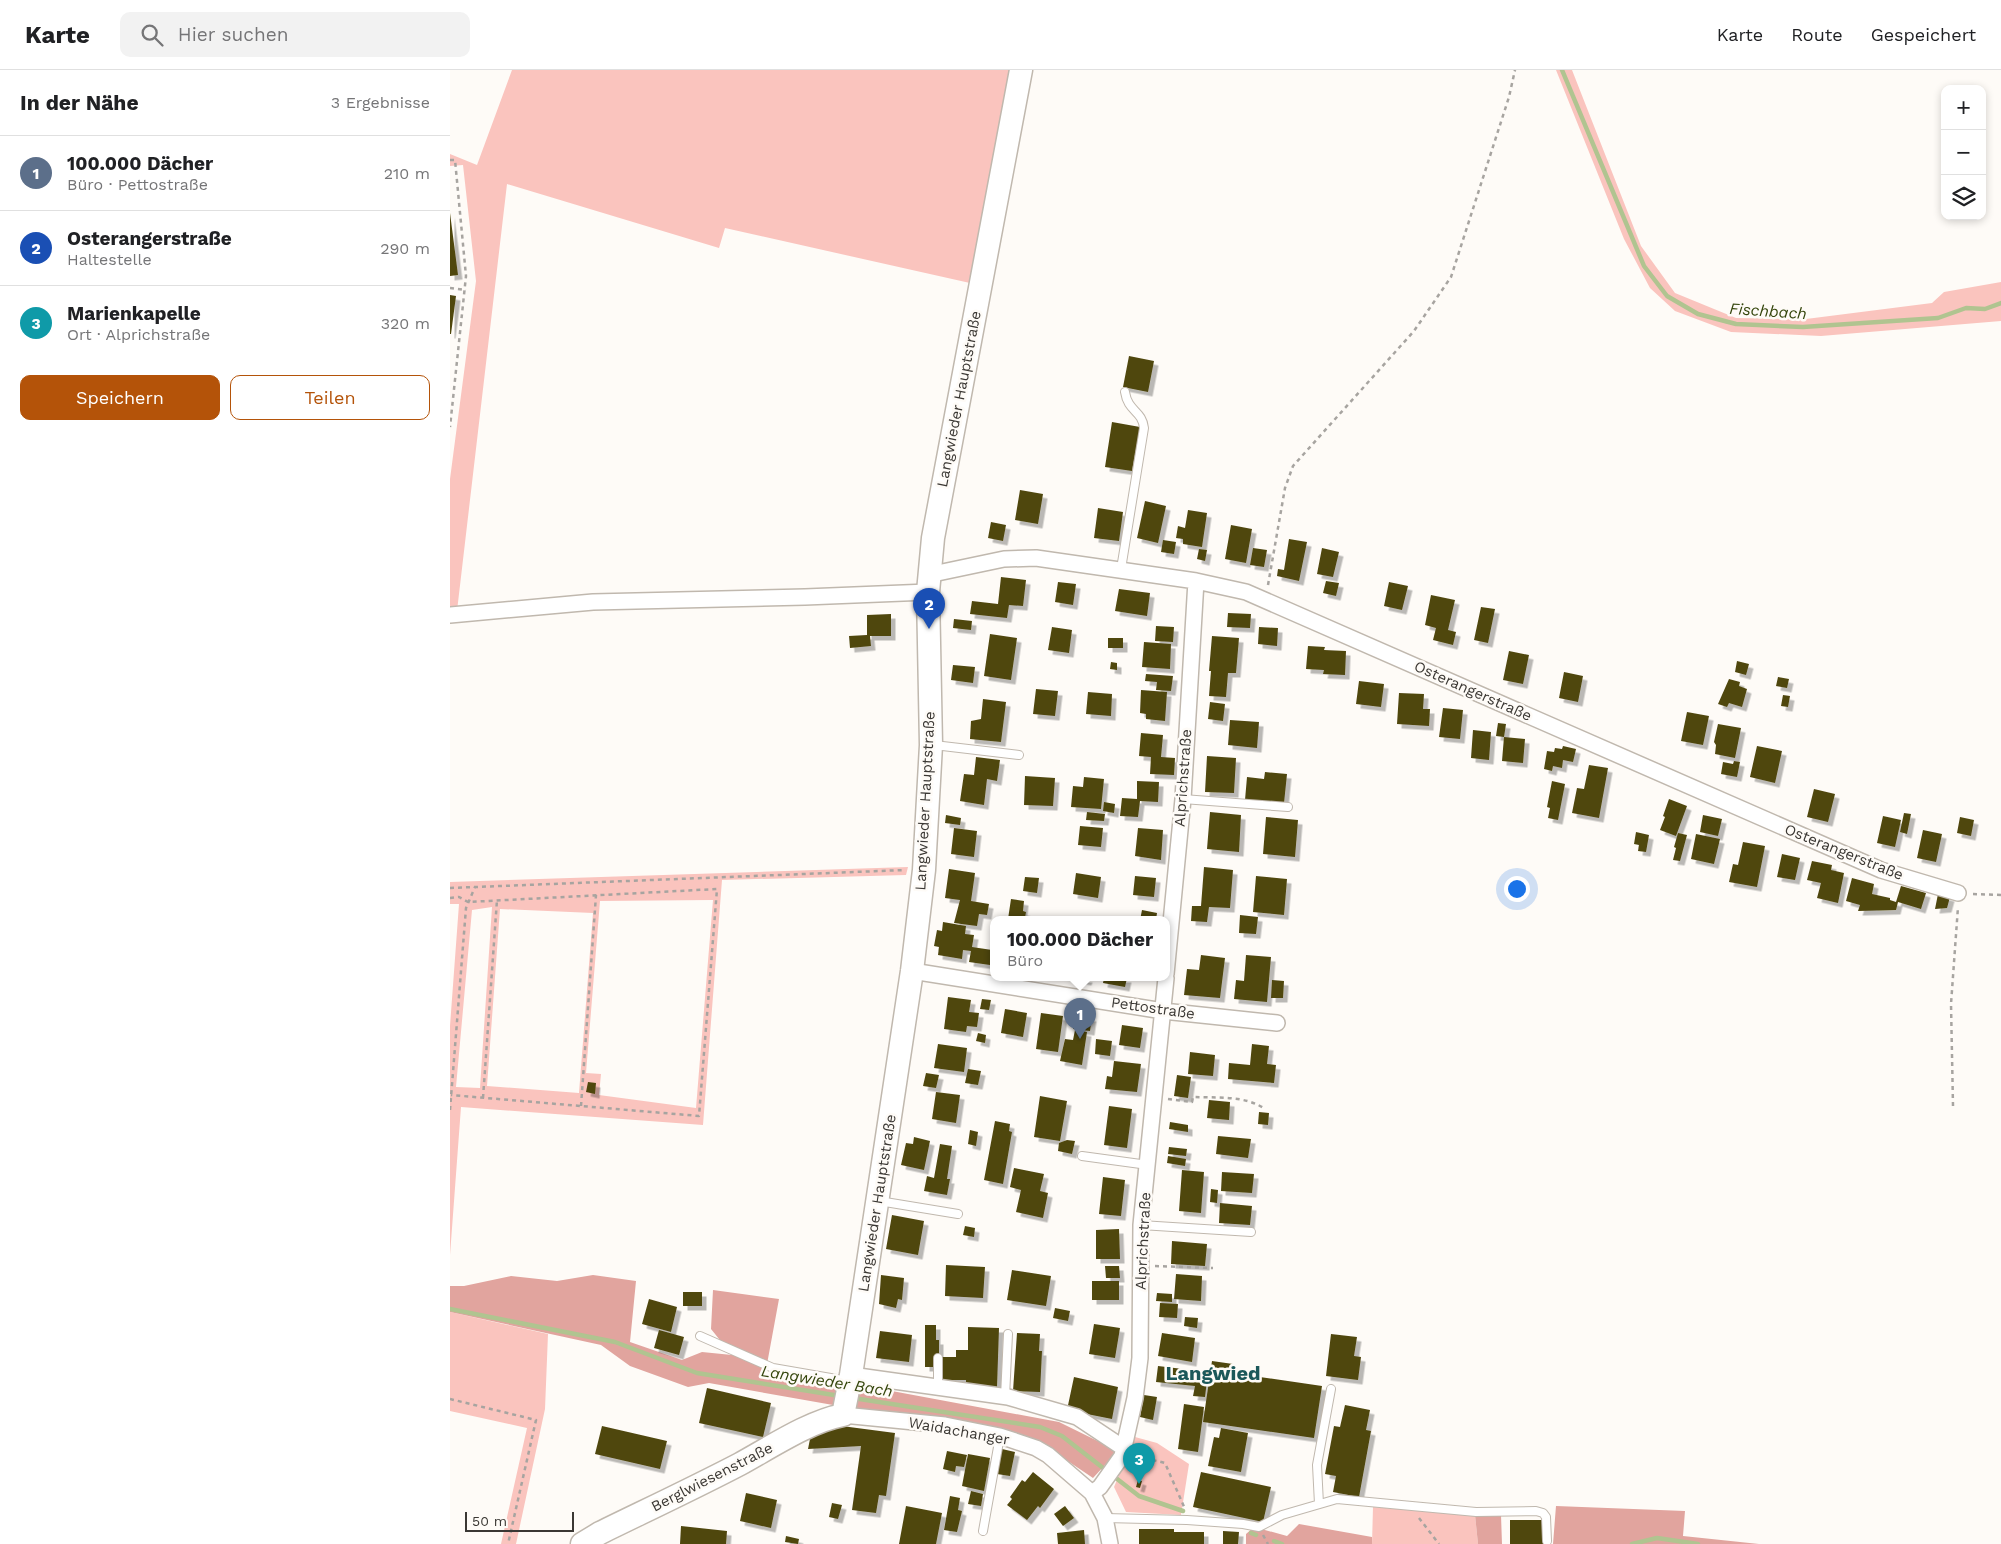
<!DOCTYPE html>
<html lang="de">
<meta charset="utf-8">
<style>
:root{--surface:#fff;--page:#f2f2f2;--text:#202124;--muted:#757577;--line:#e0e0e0;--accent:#b45309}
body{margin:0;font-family:"Work Sans",sans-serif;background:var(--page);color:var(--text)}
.controls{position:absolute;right:15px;top:15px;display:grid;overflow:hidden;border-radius:10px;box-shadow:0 2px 8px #0003}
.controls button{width:45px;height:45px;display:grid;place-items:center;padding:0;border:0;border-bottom:1px solid var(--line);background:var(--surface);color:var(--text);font:25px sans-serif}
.scale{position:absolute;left:15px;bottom:12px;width:109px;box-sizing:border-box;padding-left:5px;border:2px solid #3b3834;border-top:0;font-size:14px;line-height:18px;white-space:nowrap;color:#3b3834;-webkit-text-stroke:4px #fefbf7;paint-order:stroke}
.you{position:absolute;left:1066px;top:818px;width:18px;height:18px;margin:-12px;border:4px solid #fff;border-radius:50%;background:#1a73e8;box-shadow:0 0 0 8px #1a73e833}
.badge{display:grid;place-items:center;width:32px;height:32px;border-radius:50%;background:var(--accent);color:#fff;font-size:16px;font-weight:700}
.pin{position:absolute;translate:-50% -41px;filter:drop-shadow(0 1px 2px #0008)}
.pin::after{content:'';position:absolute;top:26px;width:18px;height:15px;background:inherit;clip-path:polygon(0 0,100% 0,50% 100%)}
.popup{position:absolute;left:540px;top:846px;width:180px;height:65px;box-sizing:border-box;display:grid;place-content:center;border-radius:10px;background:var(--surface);filter:drop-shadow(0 1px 4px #0005);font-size:16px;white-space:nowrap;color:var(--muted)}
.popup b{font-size:19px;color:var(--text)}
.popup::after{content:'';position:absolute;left:50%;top:100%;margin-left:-10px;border:10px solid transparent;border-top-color:var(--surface)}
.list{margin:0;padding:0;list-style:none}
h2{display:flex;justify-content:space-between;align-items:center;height:65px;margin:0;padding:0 20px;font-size:21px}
h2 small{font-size:16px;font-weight:400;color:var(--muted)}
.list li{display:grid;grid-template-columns:32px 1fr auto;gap:15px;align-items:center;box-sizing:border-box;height:75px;padding:0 20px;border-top:1px solid var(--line)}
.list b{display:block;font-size:19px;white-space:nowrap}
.list p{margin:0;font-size:16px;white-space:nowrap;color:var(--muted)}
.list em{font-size:16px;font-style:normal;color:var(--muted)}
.actions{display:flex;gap:10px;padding:15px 20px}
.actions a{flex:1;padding:11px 0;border:1px solid var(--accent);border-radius:10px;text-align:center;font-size:18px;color:var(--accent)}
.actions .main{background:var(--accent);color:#fff}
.icon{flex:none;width:28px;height:28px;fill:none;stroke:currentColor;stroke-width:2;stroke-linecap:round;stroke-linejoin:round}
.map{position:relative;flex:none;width:1551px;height:1474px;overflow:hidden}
header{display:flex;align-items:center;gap:30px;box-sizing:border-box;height:70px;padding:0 25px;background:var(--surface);border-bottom:1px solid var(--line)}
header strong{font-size:24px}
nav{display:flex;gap:28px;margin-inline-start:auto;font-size:18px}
.search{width:350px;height:45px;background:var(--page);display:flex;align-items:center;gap:12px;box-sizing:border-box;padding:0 18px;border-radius:10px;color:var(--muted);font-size:19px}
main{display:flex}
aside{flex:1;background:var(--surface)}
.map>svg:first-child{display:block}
.green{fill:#fac4be;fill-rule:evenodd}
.forest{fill:#e1a49e}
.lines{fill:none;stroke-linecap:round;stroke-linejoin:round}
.stream{stroke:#b0c490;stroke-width:4.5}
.building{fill:#4f460f;filter:url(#shadow)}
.lane-casing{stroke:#c0b8ae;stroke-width:10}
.street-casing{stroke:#c0b8ae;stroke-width:18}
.secondary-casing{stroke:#c0b8ae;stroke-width:25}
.path{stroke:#a7a4a0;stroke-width:2.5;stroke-dasharray:4 4;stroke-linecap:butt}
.lane{stroke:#fff;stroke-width:8}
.street{stroke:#fff;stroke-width:15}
.secondary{stroke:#fff;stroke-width:22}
.labels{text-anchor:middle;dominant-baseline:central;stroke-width:5;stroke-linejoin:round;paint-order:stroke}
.street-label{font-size:15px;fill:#3b3834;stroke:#fefbf7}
.water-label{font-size:16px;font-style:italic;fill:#34450b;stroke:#fefbf7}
.district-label{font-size:20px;font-weight:bold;fill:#1c585a;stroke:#fefbf7}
</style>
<header>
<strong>Karte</strong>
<div class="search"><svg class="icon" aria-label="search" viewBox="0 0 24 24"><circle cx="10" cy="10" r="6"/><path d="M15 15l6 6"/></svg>Hier suchen</div>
<nav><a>Karte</a><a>Route</a><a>Gespeichert</a></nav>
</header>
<main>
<aside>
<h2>In der Nähe<small>3 Ergebnisse</small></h2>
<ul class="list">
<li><span class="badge" style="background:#5c6f8a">1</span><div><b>100.000 Dächer</b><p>Büro · Pettostraße</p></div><em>210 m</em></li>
<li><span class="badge" style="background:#1a4fb4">2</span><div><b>Osterangerstraße</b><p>Haltestelle</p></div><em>290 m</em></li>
<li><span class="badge" style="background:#0f9aa8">3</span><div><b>Marienkapelle</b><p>Ort · Alprichstraße</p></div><em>320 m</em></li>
</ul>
<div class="actions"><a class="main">Speichern</a><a>Teilen</a></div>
</aside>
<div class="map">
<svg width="1551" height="1474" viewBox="0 0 1551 1474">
<defs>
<filter id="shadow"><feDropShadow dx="4.5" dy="4.5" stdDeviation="0" flood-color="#0004"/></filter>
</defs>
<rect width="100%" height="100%" fill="#fefbf7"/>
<path class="green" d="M62,0H560L520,213L275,158L269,178L57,114L7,541L93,539L0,549V409L26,211L13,95L0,96V84L27,95Z
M1106,0H1122L1191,176L1225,223L1286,248L1356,249L1482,233L1494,222L1551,212V251L1371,266L1281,262L1225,241L1200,218L1174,169Z
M458,797L456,805L272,810L253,1055L11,1037L0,1185V956L9,834H0V812ZM263,830L246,1038L149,1025L151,1004L136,1003L150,831ZM42,837L30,1018L6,1017L22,840ZM50,839L143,843L129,1023L37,1016Z
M0,1242L98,1264L95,1339L66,1474H51L77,1358L0,1341Z
M685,1367L707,1373L739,1394L731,1445L676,1442L664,1417Z
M923,1437L1025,1445L1028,1474H922Z"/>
<path class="forest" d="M143,1205L186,1211L180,1272L232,1290L252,1282L282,1285L261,1259L263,1220L329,1229L315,1305L415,1316L609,1352L668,1381L643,1408L597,1377L487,1349L383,1335L259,1313L238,1317L180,1296L151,1275L0,1242V1216H14L61,1206L107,1211Z
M1106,1436L1235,1441L1233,1466L1309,1474H1103Z
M1025,1445H1051L1052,1474H1028Z
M849,1454L922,1467V1474H796V1464L804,1457L837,1466Z"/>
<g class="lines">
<path class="stream" d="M1112,0L1194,196L1217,226L1248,244L1286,254L1353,257L1488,248L1516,238L1535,239L1551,233
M0,1239L165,1272L247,1303L390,1326
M403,1328L590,1357L612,1366L689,1426L733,1441
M801,1463L806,1465
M824,1471L832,1474
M1182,1474L1207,1468L1248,1474"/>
</g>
<path class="building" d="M0,143L8,205L0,206Z
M0,225L6,226L1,264H0Z
M679,286L704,291L698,322L673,317Z
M662,352L690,357L682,401L655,397Z
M570,420L593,424L588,454L565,450Z
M695,431L716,436L708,473L687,468Z
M648,438L673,442L669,471L644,468Z
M738,440L757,443L752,477L733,474V469L726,468L728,456L735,458Z
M541,452L556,455L553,471L538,468Z
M781,455L802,459L796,493L775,489Z
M839,469L857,472L849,511L827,506L828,499L834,500Z
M713,470L726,472L724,484L711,482Z
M803,478L817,480L814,497L800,495Z
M872,478L889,482L883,507L867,504Z
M749,479L757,480L755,491L747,489Z
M551,507L576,510L573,536L559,535L557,548L520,544L522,531L548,534Z
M876,511L889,513L886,526L873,523Z
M608,512L626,514L623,535L605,532Z
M939,512L958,516L952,540L934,536Z
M669,519L700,523L697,546L665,541Z
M981,525L1005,530L998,560L1006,562L1003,575L983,570L986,558L975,555Z
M1031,537L1045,539L1038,573L1024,570Z
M778,543L801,544L800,558L777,557Z
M441,544V566H420L421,576L400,578L399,566L417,565V545Z
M504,549L522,551L521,560L503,558Z
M706,556L724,557L723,572L705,571Z
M602,557L622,560L619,583L598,580Z
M809,557L828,558L827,576L808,574Z
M540,564L567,568L561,610L534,606Z
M762,566L789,568L786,603H778L776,627L759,626L761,601H759Z
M658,568H673V578H658Z
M694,572L721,574L720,599L692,597Z
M858,576L875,577L874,580L896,581L895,605L873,604L874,600L856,599Z
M1059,581L1079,585L1073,614L1053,610Z
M1287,591L1299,594L1296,605L1285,602Z
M661,592L667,593V600L660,599Z
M503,595L525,597L523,613L501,610Z
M1114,602L1133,606L1128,632L1109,628Z
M696,604L723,606L721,621L706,620L707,612L695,611Z
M1328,607L1339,609L1337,618L1326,616Z
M1279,609L1290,612L1289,616L1297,619L1292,637L1279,633L1277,637L1268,634Z
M909,611L934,614L931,637L906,634Z
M586,619L608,621L605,646L583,644Z
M691,620L717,622L715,651L696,649V644L690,643Z
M638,622L662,624L661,646L636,644Z
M949,623L974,624L973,639H980L979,656L947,654Z
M1333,625L1340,626L1338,637L1331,636Z
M533,629L556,632L551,672L520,669L521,651L531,649Z
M760,632L775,634L773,651L758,649Z
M993,638L1013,640L1010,669L989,667Z
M1237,642L1259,646L1253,675L1231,671Z
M780,650L809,652L807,678L778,675Z
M1048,653L1056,654L1054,667L1046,666Z
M1268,654L1291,658L1285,688L1265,684L1266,675L1264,672Z
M1023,660L1041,662L1039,690L1021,688Z
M691,663L713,665L711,687L725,688L724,705L700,704L701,687L689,686Z
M1054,667L1075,669L1073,693L1052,691Z
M1113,676L1126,679L1123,692L1113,690L1112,698L1103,696L1102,701L1094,699L1097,681L1104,682L1105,678L1112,679Z
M1307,676L1332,681L1325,713L1300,707Z
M757,686L786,688L784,723L755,722Z
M526,687L550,690L547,711L537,709L534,735L510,731L514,704L524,705Z
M1284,691L1290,692L1287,707L1271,704L1273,692L1283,694Z
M1139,695L1158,698L1149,748L1122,743L1127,718L1134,719Z
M815,702L837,704L834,733L795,730L797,707L814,709Z
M575,706L605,708L603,736L574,735Z
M634,707L654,709L651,739L621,737L623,716L633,717Z
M687,711L709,712L708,732L690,731L688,747L670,746L672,728L687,729Z
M1102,711L1115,714L1108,750L1098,748L1100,738L1097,737Z
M1364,719L1385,724L1378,752L1357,747Z
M1219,729L1237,736L1226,766L1210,760L1215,747L1213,746Z
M654,732L665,734L664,743L653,741Z
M637,742L655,744L654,751L636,750Z
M760,742L791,745L789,782L757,779Z
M1454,743L1461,744L1457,764L1450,762Z
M496,745L511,748L510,755L495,753Z
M1253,745L1272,749L1268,766L1250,762Z
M1433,746L1451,750L1445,777L1427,773Z
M816,747L848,750L845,787L813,784Z
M1510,747L1524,750L1521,766L1507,763Z
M630,756L653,758L651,777L628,775Z
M504,758L527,761L524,787L501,784Z
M688,758L713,760L711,790L685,786Z
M1473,760L1492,764L1486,792L1467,788Z
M1186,762L1199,765L1196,782L1188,781L1189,775L1184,774Z
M1228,763L1237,765L1230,791L1223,790L1226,778L1224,777Z
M1246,764L1270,769L1264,794L1241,789Z
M1293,772L1315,776L1307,817L1279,812L1283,794L1288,795Z
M1332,784L1350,788L1345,810L1327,807Z
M1362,791L1382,795L1381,800L1394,803L1388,833L1367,828L1371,813L1357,810Z
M754,797L783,800L780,838L759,837L757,852L741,851L742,836H751Z
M499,799L525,803L521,831L539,834L537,845L529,844L527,856L504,853L510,830L495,828Z
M626,803L651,807L648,828L623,824Z
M685,806L706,808L704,827L683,825Z
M806,806L837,809L834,845L803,842Z
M575,807L589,808L587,823L573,821Z
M1402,808L1424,814L1422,824L1440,828V830L1446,832L1451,816L1476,823L1471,839L1448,832L1446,840L1408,841L1410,835L1396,831Z
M1488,824L1500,827L1497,838L1485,839Z
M561,829L574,831L573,841L576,842L575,848L572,847V850L558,849Z
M692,840L707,843L706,850H690Z
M790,845L808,847L806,864L789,863Z
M493,852L516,856L515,864L524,865L522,877L542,880L540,895L519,892L521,881L513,880L512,889L488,885L489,877L484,876L487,860L492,861Z
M751,885L775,888L770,928L734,925L737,899L749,900Z
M796,885L821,887L817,932L784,929L786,910L794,911Z
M621,908H638L637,911Z
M654,908H677L675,917L653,913Z
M822,910L834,911L833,928H821Z
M498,927L521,930L519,942L529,943L527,957L517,956L516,962L494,959Z
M532,929L541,930L539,940L530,939Z
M555,939L577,943L573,967L551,963Z
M591,943L613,946L608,982L586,979Z
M625,945L642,947L640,961L623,959Z
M672,955L693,958L690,978L669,975Z
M625,960L637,962L632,995L610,991L615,969L623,970Z
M528,963L536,965L535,973L526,971Z
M646,969L662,971L660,986L645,984Z
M488,974L517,978L514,1002L484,998Z
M802,974L819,976L817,994L826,995L824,1013L778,1009L779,993L800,995Z
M740,982L765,985L763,1006L738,1004Z
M664,991L691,994L687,1022L655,1019L657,1006L662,1007Z
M518,999L531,1001L528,1015L515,1013Z
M476,1003L489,1005L486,1018L473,1016Z
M727,1005L741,1007L738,1028L724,1026Z
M138,1012L146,1013L145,1024L136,1022Z
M486,1022L510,1025L506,1053L482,1049Z
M590,1026L617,1031L610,1071L584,1067Z
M759,1030L780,1032L779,1050L757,1048Z
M659,1036L682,1039L677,1078L654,1075Z
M809,1042L819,1043L818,1055L808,1054Z
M545,1051L560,1054L559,1061L562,1062L553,1114L534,1110Z
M720,1052L738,1055V1062L719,1059Z
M520,1060L528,1062L526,1076L518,1074Z
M768,1066L801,1069L798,1088L766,1084Z
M464,1067L480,1071L474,1100L451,1095L456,1073L463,1074Z
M617,1070L625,1071L622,1084L608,1081L609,1073Z
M490,1074L502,1076L497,1109H500L497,1125L474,1121L477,1106L484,1108Z
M719,1077L737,1079L736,1086L718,1084Z
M718,1086L736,1089L735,1096L717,1093Z
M564,1098L594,1104L590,1121L598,1123L593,1148L566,1142L571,1120L560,1117Z
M732,1100L754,1102L751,1143L729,1141Z
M772,1102L804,1104L802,1123L771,1121Z
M653,1107L675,1110L671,1146L649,1144Z
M761,1119L768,1120L767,1133L760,1132Z
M770,1133L802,1136L800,1155L769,1153Z
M442,1145L474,1151L468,1185L436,1179Z
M515,1156L525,1158L524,1167L513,1165Z
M669,1159L670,1189H646V1160Z
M722,1171L757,1174L755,1196L721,1194Z
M496,1195L535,1197L533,1228L495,1226Z
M655,1196H669L670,1208H656Z
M562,1200L601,1206L596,1236L557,1230Z
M726,1204L752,1206L751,1231L724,1229Z
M431,1205L454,1208L452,1230L448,1229L446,1238L429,1234Z
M642,1211H669V1230H642Z
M233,1222H252V1236H233Z
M707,1223L722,1224V1232L706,1231Z
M199,1229L227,1237L221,1262L192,1254Z
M710,1233L728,1234L727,1248L709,1247Z
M605,1238L620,1241L618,1251L603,1248Z
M735,1247L748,1248L747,1258L734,1256Z
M644,1254L670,1258L665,1288L639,1284Z
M475,1255H486V1270H489V1284H485V1297H475Z
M518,1257L549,1258L547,1317L516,1316V1310H491L492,1287H506V1280H518Z
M209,1260L234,1267L229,1285L204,1278Z
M430,1261L462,1265L459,1292L426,1288Z
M567,1263L590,1264L589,1281H592L590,1322L563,1321Z
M712,1263L745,1268L742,1292L708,1286Z
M881,1264L907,1267L904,1286L911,1287L908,1310L876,1306Z
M762,1291L783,1294L782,1303L872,1316L864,1368L753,1352Z
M708,1296L758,1302L755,1327L743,1326L745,1316L706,1312Z
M624,1307L668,1317L662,1349L617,1340Z
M257,1318L321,1333L313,1367L249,1353Z
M694,1325L707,1327L703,1350L690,1347Z
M734,1334L754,1337L748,1382L728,1379Z
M895,1335L920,1340L916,1360L921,1361L909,1427L883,1422L886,1406L875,1404L884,1356L890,1357Z
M384,1355L445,1363L436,1426L429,1425L426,1443L402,1440L411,1376L358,1379L361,1364Z
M152,1356L217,1371L210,1399L145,1384Z
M771,1358L798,1363L791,1402L758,1396L764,1367L769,1368Z
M552,1379L565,1382L560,1406L547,1404Z
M497,1381L517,1385L514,1397L506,1396L505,1402L493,1399Z
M518,1384L540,1388L534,1421L512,1416Z
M583,1402L604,1419L590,1438L588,1436L577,1450L557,1435L562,1429L560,1427L572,1410L575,1412Z
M751,1402L821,1417L813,1452L743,1437Z
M688,1410L692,1411L690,1418L686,1417Z
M521,1421L533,1424L531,1436L518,1434Z
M296,1423L327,1430L321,1458L290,1451Z
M500,1426L510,1428L508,1440L512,1441L507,1462L494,1460Z
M382,1433L392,1435L388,1449L379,1447Z
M456,1436L492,1443L486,1474H449Z
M615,1436L624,1448L613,1456L604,1444Z
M1060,1450H1093V1474H1060Z
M231,1456L277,1461L276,1474H230Z
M689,1459H724V1462H754V1474H689Z
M634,1460L635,1474H608L607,1463Z
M773,1461L789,1462L788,1474H773Z
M336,1466L349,1469L348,1474L335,1472Z"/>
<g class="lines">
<defs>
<path id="lane" d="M671,499L694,358C692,340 678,342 675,322
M484,675L569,685
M733,729L838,737
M632,1086L698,1095
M429,1131L508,1144
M691,1155L801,1162
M250,1266L323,1298L398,1311
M488,1316V1288
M555,1327L558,1264
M869,1434L867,1395L881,1319
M655,1448L737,1450L793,1454L809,1457L832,1445L887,1429L1026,1442L1086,1441L1093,1443L1096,1447L1097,1471
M533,1461L550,1366"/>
<path id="street" d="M478,505L554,489L586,488L746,511L796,522L1431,800L1508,823
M0,545L143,532L355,527L478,522
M462,901L713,941L827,953
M716,904L733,729L746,511
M401,1305L558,1327L627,1347L675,1379
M393,1345L495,1355L550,1366L586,1378L598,1385L642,1423L655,1448L660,1474
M642,1423L650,1417L672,1386L685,1328L690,1288L691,1155L716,908"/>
<path id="secondary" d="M132,1474L150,1463C197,1440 244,1418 290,1394C321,1377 360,1351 393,1345L401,1305L462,901L474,800L481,675L478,522L483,468L571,0"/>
</defs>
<use href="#lane" class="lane-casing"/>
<use href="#street" class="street-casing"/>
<use href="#secondary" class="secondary-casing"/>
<path class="path" d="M0,90H5L16,206L0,357
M0,218L16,220
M818,515L835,418L843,396L964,261L1001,207L1059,27L1065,0
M0,818L455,800
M1523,824L1551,825
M0,828L9,827L18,832L267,819L249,1046L1,1025
M33,1028L47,830
M718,1029L742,1032L743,1027C766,1028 795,1025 815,1039
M131,1036L146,825
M1503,1036L1501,934L1508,837
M0,1040L16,838L25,817
M705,1196L763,1198
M0,1329L86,1350L58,1474
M687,1386L715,1393L735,1439
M969,1448L989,1474
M813,1465L818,1474"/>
<use href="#lane" class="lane"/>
<use href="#street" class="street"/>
<use href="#secondary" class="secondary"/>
</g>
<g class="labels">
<g class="street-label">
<text transform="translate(509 329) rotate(-79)">Langwieder Hauptstraße</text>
<text transform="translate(1023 621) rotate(24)">Osterangerstraße</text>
<text transform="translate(733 708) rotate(-86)">Alprichstraße</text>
<text transform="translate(475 731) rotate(-87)">Langwieder Hauptstraße</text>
<text transform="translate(1394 782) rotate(22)">Osterangerstraße</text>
<text transform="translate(703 938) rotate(8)">Pettostraße</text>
<text transform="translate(427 1133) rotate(-81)">Langwieder Hauptstraße</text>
<text transform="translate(693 1171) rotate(-87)">Alprichstraße</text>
<text transform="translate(509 1361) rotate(10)">Waidachanger</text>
<text transform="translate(262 1407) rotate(-27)">Berglwiesenstraße</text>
</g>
<g class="water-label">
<text transform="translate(1318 241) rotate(4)">Fischbach</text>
<text transform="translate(377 1311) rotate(9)">Langwieder Bach</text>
</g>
<g class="district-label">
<text x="763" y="1303">Langwied</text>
</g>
</g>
</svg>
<div class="controls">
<button>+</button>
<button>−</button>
<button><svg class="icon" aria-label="layers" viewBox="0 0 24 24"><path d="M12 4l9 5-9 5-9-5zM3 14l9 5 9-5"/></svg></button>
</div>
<div class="scale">50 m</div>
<div class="you"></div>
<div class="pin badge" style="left:630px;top:969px;background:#5c6f8a">1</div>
<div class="popup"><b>100.000 Dächer</b>Büro</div>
<div class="pin badge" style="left:479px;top:559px;background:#1a4fb4">2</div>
<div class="pin badge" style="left:689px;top:1414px;background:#0f9aa8">3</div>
</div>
</main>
